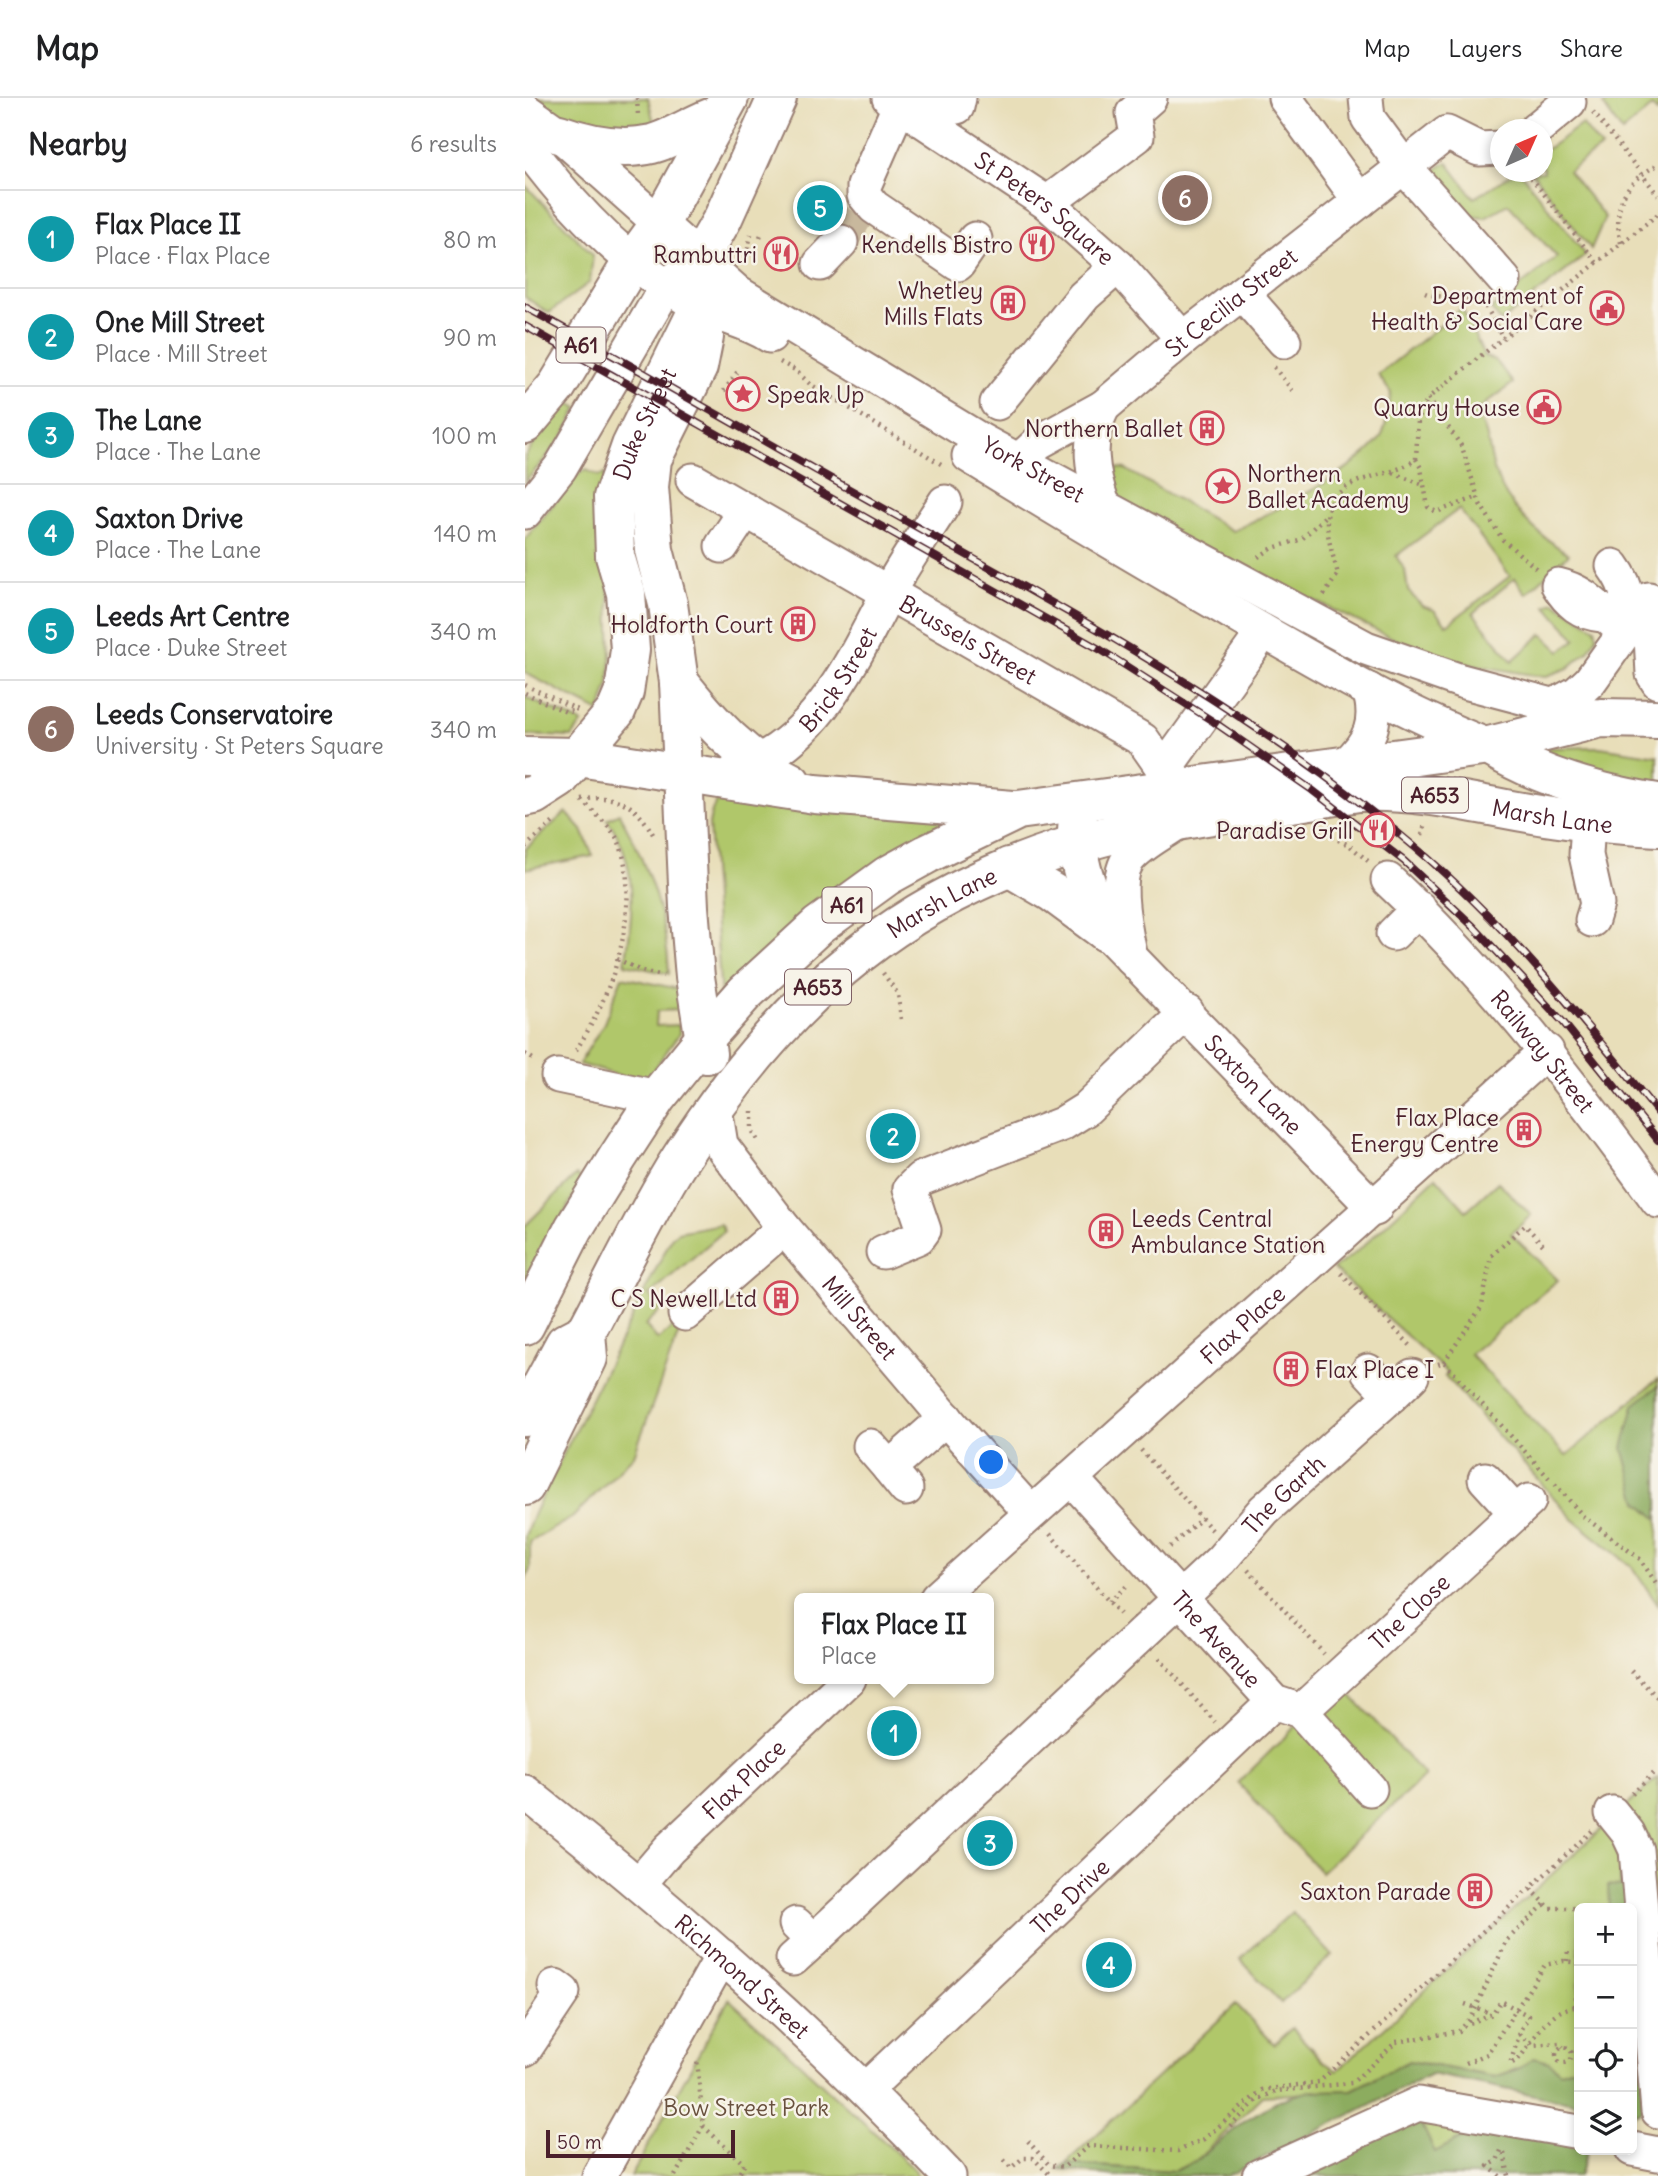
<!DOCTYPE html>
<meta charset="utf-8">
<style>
:root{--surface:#fff;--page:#f6f6f6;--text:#202124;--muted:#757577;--line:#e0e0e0;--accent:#db2777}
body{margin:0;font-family:Delius,sans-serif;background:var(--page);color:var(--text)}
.controls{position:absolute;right:21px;bottom:21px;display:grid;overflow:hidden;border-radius:10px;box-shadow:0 4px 10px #0003}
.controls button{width:63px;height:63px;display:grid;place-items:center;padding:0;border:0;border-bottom:2px solid var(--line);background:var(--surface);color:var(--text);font:35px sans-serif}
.compass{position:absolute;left:965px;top:21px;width:63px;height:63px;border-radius:50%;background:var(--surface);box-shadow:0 4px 10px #0003;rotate:45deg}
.scale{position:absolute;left:21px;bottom:18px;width:189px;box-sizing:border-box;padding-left:7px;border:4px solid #4a1f2b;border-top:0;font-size:19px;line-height:24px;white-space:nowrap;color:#4a1f2b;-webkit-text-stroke:5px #f7f3e8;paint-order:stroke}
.you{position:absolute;left:467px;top:1365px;width:24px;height:24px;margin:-18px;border:5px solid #fff;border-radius:50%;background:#1a73e8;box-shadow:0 0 0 10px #1a73e833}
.badge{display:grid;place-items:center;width:46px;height:46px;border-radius:50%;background:var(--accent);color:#fff;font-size:23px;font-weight:700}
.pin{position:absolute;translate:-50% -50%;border:4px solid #fff;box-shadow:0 2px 7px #0006}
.popup{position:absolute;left:269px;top:1495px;width:200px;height:91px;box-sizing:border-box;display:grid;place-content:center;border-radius:10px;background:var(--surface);filter:drop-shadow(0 2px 5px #0005);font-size:23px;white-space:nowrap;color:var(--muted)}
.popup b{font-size:26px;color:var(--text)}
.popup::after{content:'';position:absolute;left:50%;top:100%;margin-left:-14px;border:14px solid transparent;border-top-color:var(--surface)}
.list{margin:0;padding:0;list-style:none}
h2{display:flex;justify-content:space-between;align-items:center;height:91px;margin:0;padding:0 28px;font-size:30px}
h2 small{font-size:23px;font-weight:400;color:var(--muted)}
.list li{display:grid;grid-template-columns:46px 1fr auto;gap:21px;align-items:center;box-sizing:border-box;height:98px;padding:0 28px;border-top:2px solid var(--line)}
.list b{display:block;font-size:26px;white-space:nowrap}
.list p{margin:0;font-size:23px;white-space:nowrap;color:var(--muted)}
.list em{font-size:23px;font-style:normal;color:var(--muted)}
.icon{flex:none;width:38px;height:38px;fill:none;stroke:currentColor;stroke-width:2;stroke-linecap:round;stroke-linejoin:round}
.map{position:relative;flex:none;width:1133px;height:2078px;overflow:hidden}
header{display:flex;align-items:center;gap:42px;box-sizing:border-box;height:98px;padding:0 35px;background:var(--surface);border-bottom:2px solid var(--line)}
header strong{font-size:33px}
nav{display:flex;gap:38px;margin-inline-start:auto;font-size:24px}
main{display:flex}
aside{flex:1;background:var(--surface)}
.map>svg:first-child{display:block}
.green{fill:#b0c76b;stroke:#7d734b;stroke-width:2;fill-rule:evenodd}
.forest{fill:#8cac5f;stroke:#6b6645;stroke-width:2}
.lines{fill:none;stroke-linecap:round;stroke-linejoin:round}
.minor-tunnel{stroke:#c8b89d;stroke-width:33;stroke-dasharray:33 17;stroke-linecap:butt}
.minor-casing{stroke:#997e72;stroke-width:37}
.major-casing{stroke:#997e72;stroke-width:42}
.highway-casing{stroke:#997e72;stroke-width:42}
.path{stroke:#997e72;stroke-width:4.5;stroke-dasharray:2 5;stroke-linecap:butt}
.minor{stroke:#fff;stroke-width:33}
.major{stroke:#fff;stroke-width:38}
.highway{stroke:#fff;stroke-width:38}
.rail-casing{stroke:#4a1f2b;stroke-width:8}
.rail{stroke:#f7f3e8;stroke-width:5;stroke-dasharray:16;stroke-linecap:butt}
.labels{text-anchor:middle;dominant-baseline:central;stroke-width:5;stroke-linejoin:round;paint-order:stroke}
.shield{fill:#f7f3e8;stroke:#7e5f64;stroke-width:2}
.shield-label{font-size:21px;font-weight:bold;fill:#4a1f2b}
.street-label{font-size:23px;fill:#4a1f2b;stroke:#f7f3e8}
.poi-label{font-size:23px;fill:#4a1f2b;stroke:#f7f3e8;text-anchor:end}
.park-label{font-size:23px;fill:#69513e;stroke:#f7f3e8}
</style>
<header>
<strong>Map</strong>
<nav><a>Map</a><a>Layers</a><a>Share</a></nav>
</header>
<main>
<aside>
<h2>Nearby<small>6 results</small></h2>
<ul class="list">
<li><span class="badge" style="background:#0f9aa8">1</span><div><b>Flax Place II</b><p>Place · Flax Place</p></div><em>80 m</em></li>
<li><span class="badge" style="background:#0f9aa8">2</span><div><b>One Mill Street</b><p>Place · Mill Street</p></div><em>90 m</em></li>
<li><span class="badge" style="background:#0f9aa8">3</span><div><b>The Lane</b><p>Place · The Lane</p></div><em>100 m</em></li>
<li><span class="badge" style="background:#0f9aa8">4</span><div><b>Saxton Drive</b><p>Place · The Lane</p></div><em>140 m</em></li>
<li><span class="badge" style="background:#0f9aa8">5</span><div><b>Leeds Art Centre</b><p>Place · Duke Street</p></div><em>340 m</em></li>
<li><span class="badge" style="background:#8d6e63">6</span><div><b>Leeds Conservatoire</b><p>University · St Peters Square</p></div><em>340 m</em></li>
</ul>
</aside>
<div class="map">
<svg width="1133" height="2078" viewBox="0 0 1133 2078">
<rect width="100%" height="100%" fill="#f7f3e8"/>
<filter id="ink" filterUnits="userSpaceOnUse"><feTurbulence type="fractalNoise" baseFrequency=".0143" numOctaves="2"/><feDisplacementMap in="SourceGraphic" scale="14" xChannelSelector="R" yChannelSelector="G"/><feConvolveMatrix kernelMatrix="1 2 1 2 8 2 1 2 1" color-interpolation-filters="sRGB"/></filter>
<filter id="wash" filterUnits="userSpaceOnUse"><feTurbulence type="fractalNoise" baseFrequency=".00686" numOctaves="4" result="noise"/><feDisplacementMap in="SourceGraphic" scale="28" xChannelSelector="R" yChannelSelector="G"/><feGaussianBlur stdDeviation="1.57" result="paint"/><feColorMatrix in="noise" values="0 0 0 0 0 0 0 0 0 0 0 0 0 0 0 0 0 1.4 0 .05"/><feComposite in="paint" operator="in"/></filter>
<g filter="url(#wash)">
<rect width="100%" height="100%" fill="#e8deb9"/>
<path class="green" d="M3,0H123L129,25L105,30L35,20Z
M1087,0H1133V15L1127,9L1097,34L1078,7Z
M1057,26L1076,50L1043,73L1080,119L1066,151L1007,74H1018V54Z
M922,64L949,100L990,74H995L1061,157L976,224L966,211L1032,159L983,106L960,119L938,117L906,75Z
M0,87L68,157L65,184L24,215L0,199Z
M937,210L959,258L971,263L988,285L950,314C964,332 963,350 969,371C981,408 1012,437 1044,456L1001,496L990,480L948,515L987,563L1017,536L1035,553L1051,541L1021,508L1029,504L1070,530L1072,538L1063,553L1043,570L1019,579L909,560L788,502L703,474L594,416L580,379L593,370L600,371L708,433C751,412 824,377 854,342C862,332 863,308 866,295L853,277ZM934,411L985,478L922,527L909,512L897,508L883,493L880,472L871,458Z
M41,303L53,310L37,341L0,384V358Z
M61,372L74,378L80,376L86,559L84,585L75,614L0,575V441L54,375Z
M0,599L57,625L47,639L0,637Z
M1075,649L1133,658V694L1018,665L1019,650Z
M199,697L439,716L196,899L184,727C186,715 188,705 199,697Z
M41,714L57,732L68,758L0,771V751Z
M94,715C122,765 142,819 144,876L100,866C109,816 113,762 82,721Z
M97,879L154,891V912L132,913L131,928L154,927V936L119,985L54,966L79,925Z
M51,1077L57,1082L0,1189V1128Z
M911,1079L941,1113L973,1084L1006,1117L986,1136L1033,1182L945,1256L1041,1358L1133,1281V1507L1107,1469L1048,1421L920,1278L923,1275L808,1171L835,1151Z
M195,1126L199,1133L124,1197L137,1211L120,1227L133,1242L152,1225L156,1229L109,1357L48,1419L5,1444V1471L0,1483V1438L10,1413L147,1139L153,1134Z
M811,1581L900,1678L796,1774L713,1685L772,1627Z
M1133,1679V1817L1107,1810H1054V1968L1035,1974L995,1970L970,1979L884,1963L827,1992L738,1998L670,2064L649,2073L540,2066L711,1906L749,1946L767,1930L798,1963L812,1973Z
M767,1814L807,1857L756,1905L715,1861Z
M204,1901L388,2070L392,2078H106Z
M902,2019L954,2031L910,2055L877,2024Z"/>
<path class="forest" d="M1133,1288V1421L1113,1404L1098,1350L1109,1307Z
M1106,1775L1118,2012L1107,2017V1810H1084L1083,1787L1095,1788V1776Z
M1008,1960L1024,1964L1035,1974L1054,1968V2006L906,1976L702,2078H589L533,2071L540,2066L649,2073L670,2064L722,2021L755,2002L785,1993L827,1992L884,1963L970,1979L995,1970Z
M877,2024L896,2025L910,2054L954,2031L1054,2046V2052L1062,2054L1054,2078H785L837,2042Z"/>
</g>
<g filter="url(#ink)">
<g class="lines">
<path class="minor-tunnel" d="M316,144L334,114"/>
<defs>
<g id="minor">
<path id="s1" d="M364,0L522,105L593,168L658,241"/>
<path d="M406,0L432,9L434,0"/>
<path d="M760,0L835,103"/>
<path d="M841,0L843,20L879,69L979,182"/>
<path d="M374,8L339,88V97L349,109L433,166L450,141"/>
<path id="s2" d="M0,12L34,36L213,195L457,343L841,550L936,583L1076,620"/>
<path d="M1010,32L1044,4"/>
<path d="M0,46C45,108 103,170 172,206C195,219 222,223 245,238"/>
<path d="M522,105L612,38L608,15L625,0"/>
<path d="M295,166L316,144"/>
<path d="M717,195L759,243"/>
<path d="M472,305L559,198L593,168"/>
<path d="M578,309C561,343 566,374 579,409"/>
<path d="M444,358C530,411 617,463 704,513C788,562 874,613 964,648"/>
<path id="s3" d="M485,379L488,368L514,344L578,309L658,241L922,35L954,51L976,50"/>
<path id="s4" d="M168,382L618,642L639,672L634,690"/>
<path d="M0,414L35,370L141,189L159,174"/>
<path d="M197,448L221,412"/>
<path d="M1124,501L1128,576L1133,584"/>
<path d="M1077,517C1056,515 1044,505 1033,487C1064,494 1076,516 1100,534C1105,507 1105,491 1088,468"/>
<path d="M1030,607L1052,595L1065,583L1100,534L1126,518L1133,507"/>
<path d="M821,666C845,645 854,623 844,592"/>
<path id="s5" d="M211,672C290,648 328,562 363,495C380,463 401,434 420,404"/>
<path d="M639,672L729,547"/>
<path d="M1063,724L1061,757L1072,806L1067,822"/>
<path id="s6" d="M863,782C965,878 1051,990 1133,1103"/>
<path id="s7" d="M581,834L850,1111"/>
<path d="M868,836L894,810"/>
<path d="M606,860C601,836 588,784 603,762C614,747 637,736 652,725"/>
<path d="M33,978L132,999"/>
<path id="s8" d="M190,1010L196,1047L259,1130L429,1330L506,1415"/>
<path d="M358,1154L394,1139L399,1132L385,1091L395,1081L537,1026L561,1011L662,914"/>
<path d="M160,1216L259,1130"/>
<path d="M843,1273L866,1298L887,1278"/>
<path d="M345,1348L364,1370"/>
<path id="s9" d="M546,1380L749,1604L776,1613L845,1691"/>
<path d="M960,1381L991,1415L1004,1403"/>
<path d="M381,1391L364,1370L421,1320"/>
<path id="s10" d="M412,1500L1022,953"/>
<path id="s11" d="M776,1613L991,1415"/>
<path id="s12" d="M0,1694C149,1812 293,1939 424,2078"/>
<path d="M1087,1715L1103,1735L1111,1752L1133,2013"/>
<path id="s13" d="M115,1785L144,1751L324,1581"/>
<path id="s14" d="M288,1843L696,1462L739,1412L866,1298"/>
<path d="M268,1861L288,1843L271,1826"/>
<path d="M0,1951L38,1894L30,1888"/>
<path id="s15" d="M340,1992L749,1604"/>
<path d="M1107,2051L1133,2056"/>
<path d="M74,2078L197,1858"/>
<path d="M734,2078L893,2006L1054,2034"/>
</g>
<g id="major">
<path d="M0,658L54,659L156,675"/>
<path id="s16" d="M0,699L9,697L34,681L91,613L99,594L105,552L101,495L90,458L88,399L106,348L175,208"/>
</g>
<g id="highway">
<path d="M34,36C62,46 97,53 127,46C149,40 171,24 193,17"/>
<path d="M0,326L32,288L107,164L134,127L204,0"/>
<path d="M154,584C186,625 219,661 266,684"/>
<path d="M964,648C1016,680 1073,696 1133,705"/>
<path d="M156,675L290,696L488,712"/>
<path d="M553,723C547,761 567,800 581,834"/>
<path d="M484,769L528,795L581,834"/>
<path d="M182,956L170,879L164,809L154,584L143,506L129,452L124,389L127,361L173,269L179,239L174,162L198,120L252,0"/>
<path d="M0,1227L49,1130L93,1059L132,999L180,940L220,895L293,828L362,778L402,756L493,712L964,648L1076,620L1133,621"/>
<path d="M0,1319L40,1245L61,1234"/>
<path id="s17" d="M0,1388L63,1260L61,1234C92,1177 120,1116 155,1061C260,896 384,789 577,739C661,718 749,709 833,694C898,691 957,708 1020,718C1057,724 1095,727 1133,729"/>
</g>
</defs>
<use href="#minor" class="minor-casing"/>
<use href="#major" class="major-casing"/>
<use href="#highway" class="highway-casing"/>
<path class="path" d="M112,0L113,17
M1068,14L1133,97
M1002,74L1072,165
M235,139L237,134
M1096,145C1087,109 1099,83 1133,67
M220,165L226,136
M900,195C916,202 953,196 962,211C968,220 972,230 978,240
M255,264L270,272L285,286L416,366
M749,269L770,296
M199,293L213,273
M891,361L896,370L903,409L911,414L953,399
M868,375L896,386
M733,459L748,450L777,441L799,419
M1011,470L978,442L955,406L937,349L903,300L1133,116
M799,497L813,476C802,435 786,398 840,381C860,374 874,374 891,361L893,322L903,300
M0,587L53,612
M0,595L41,614L50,613
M57,702C93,695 112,707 129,738
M794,733L824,747L843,763
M897,737L900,726
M0,749L31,722
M92,861L117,873L138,878
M358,875L373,896L376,922
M51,952C87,898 117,812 95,747C90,732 68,714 57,702
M0,956L11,963
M227,1013V1032L234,1045
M816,1175L888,1250
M919,1264L957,1208L966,1158L1000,1127L1020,1149
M913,1266L919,1264L1024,1380
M616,1352L687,1432
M1030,1386L1058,1418L1115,1461L1133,1488
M525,1436L595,1516
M645,1449L677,1420
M723,1472L799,1556
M584,1504L604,1486
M634,1560L690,1624
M1106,1573L1133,1600
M1107,1696L1130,1674
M1006,1791L1025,1810H1054
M1042,1863L1043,1852
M940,1906L966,1915
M1050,1908V1898
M945,1925L967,1916L976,1903L1004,1918L996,1931L985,1966L993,1962C1010,1941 1024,1908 1054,1909
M994,1936L1006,1947L1034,1945L1038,1949
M1031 1957a8 8 0 1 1 16 0a8 8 0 1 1-16 0Z
M941,1965L962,1956L1020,1867L1038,1863L1054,1865
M178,2028L219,2066L213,2078
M705,2029L732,2002L751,1993L827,1985L871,1944L934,1933L946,1920L982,1842L1020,1806
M503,2043L524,2067L539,2069L563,2048L653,2053L679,2041L737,1992L794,1984L1067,1733
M979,2055L984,2078
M479,2062L486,2070L498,2060H508L526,2078
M150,2078L178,2028L172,1961
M975,2078L963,2068L972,2063L977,2050"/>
<use href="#minor" class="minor"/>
<use href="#major" class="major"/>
<use href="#highway" class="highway"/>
<defs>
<path id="rail" d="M0,209C134,282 266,359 399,433C569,528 742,623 891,750C982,827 1058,922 1133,1015
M0,228L576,552L689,624L787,692L879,763L948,828L1038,924L1133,1042"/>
</defs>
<use href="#rail" class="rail-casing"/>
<use href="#rail" class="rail"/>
</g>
</g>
<defs>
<symbol id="restaurant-ring" viewBox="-11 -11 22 22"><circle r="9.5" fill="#f7f3e8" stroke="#d1495b" stroke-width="1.5"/><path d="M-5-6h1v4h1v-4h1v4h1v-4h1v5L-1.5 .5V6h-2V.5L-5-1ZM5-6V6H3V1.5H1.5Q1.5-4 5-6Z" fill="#d1495b"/></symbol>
<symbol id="building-ring" viewBox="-11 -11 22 22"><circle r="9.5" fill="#f7f3e8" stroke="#d1495b" stroke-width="1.5"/><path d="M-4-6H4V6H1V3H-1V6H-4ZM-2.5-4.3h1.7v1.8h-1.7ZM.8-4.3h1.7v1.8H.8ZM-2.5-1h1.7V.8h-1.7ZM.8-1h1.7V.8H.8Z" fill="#d1495b"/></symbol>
<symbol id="civic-ring" viewBox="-11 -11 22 22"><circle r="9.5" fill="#f7f3e8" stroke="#d1495b" stroke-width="1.5"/><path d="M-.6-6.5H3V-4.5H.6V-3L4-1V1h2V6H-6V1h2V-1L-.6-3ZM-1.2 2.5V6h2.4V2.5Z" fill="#d1495b"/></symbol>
<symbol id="sight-ring" viewBox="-11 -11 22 22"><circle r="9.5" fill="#f7f3e8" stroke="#d1495b" stroke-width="1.5"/><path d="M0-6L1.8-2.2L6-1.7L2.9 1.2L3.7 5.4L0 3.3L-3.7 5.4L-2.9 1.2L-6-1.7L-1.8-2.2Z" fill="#d1495b"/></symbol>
</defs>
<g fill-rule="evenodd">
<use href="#restaurant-ring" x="493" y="127" width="38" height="38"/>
<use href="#restaurant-ring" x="237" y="137" width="38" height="38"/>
<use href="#building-ring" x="464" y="186" width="38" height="38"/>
<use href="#civic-ring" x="1063" y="191" width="38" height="38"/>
<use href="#sight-ring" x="199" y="277" width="38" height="38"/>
<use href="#civic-ring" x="1000" y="290" width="38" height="38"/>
<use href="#building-ring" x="663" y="311" width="38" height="38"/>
<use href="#sight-ring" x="679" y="369" width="38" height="38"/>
<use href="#building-ring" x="254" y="507" width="38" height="38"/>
<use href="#restaurant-ring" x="834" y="713" width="38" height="38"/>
<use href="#building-ring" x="980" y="1013" width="38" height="38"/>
<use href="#building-ring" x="562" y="1114" width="38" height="38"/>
<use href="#building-ring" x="237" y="1181" width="38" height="38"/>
<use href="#building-ring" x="747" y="1252" width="38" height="38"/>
<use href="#building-ring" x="931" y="1774" width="38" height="38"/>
</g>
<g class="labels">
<g class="shield">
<rect x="31.5" y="229.5" width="49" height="35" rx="5"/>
<rect x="877" y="679.5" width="66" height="35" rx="5"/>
<rect x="297.5" y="789.5" width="49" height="35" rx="5"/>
<rect x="260" y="871.5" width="66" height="35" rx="5"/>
</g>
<g class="shield-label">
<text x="56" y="247">A61</text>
<text x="910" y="697">A653</text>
<text x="322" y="807">A61</text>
<text x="293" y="889">A653</text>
</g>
<g class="street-label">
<text stroke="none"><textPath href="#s1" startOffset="191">St Peters Square</textPath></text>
<text stroke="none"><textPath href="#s3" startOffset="285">St Cecilia Street</textPath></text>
<text stroke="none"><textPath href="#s16" startOffset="425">Duke Street</textPath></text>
<text stroke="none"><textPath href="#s2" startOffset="625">York Street</textPath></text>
<text stroke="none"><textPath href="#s4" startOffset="318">Brussels Street</textPath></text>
<text stroke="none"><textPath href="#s5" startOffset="140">Brick Street</textPath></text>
<text stroke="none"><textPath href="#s17" startOffset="1367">Marsh Lane</textPath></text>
<text stroke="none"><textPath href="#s17" startOffset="737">Marsh Lane</textPath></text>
<text stroke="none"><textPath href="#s6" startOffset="231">Railway Street</textPath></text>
<text stroke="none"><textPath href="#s7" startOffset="212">Saxton Lane</textPath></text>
<text stroke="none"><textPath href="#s8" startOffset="259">Mill Street</textPath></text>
<text stroke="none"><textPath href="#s10" startOffset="410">Flax Place</textPath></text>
<text stroke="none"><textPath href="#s14" startOffset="649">The Garth</textPath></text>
<text stroke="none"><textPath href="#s11" startOffset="147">The Close</textPath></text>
<text stroke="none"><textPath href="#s9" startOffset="217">The Avenue</textPath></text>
<text stroke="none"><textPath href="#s13" startOffset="147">Flax Place</textPath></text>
<text stroke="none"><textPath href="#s15" startOffset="282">The Drive</textPath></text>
<text stroke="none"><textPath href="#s12" startOffset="285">Richmond Street</textPath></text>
</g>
<g class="poi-label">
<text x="488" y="146">Kendells Bistro</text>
<text x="232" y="156">Rambuttri</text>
<text x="458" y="192">Whetley<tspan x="458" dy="26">Mills Flats</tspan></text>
<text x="1058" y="197">Department of<tspan x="1058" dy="26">Health &amp; Social Care</tspan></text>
<text x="242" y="296" text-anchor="start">Speak Up</text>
<text x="995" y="309">Quarry House</text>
<text x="658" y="330">Northern Ballet</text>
<text x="722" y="375" text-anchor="start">Northern<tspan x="722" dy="26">Ballet Academy</tspan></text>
<text x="248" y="526">Holdforth Court</text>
<text x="828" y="732">Paradise Grill</text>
<text x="974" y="1019">Flax Place<tspan x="974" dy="26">Energy Centre</tspan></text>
<text x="606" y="1120" text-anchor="start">Leeds Central<tspan x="606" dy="26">Ambulance Station</tspan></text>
<text x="232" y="1200">C S Newell Ltd</text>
<text x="790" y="1271" text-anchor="start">Flax Place I</text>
<text x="926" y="1793">Saxton Parade</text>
</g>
<g class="park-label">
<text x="221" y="2009">Bow Street Park</text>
</g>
</g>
</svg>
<div class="controls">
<button>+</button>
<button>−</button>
<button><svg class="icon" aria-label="locate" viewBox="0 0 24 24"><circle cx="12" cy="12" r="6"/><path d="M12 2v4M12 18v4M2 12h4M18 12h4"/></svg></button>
<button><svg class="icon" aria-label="layers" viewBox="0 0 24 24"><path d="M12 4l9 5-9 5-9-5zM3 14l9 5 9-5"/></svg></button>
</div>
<svg class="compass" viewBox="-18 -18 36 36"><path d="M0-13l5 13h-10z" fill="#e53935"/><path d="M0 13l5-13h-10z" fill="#757577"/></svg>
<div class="scale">50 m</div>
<div class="you"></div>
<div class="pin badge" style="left:369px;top:1635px;background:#0f9aa8">1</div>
<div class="popup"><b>Flax Place II</b>Place</div>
<div class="pin badge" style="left:368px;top:1038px;background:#0f9aa8">2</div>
<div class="pin badge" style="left:465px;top:1745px;background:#0f9aa8">3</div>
<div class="pin badge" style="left:584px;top:1867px;background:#0f9aa8">4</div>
<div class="pin badge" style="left:295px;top:110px;background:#0f9aa8">5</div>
<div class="pin badge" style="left:660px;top:100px;background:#8d6e63">6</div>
</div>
</main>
